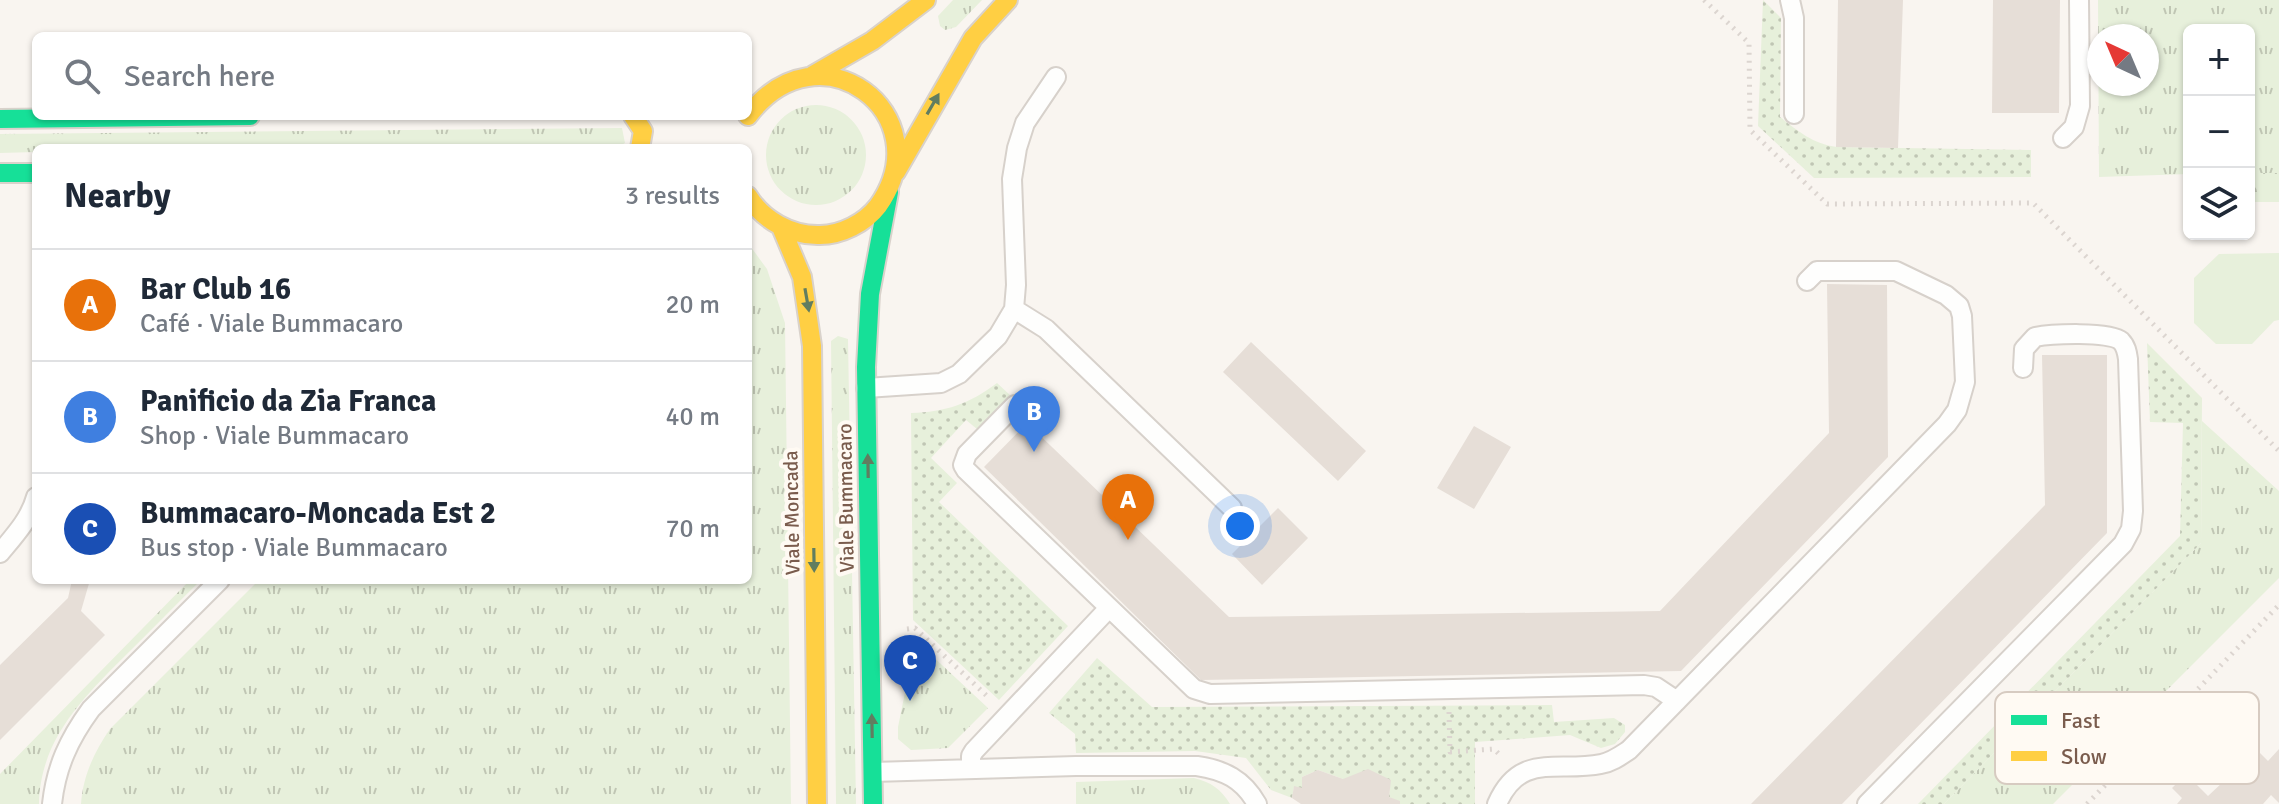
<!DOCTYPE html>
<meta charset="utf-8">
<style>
:root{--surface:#fff;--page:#f6f6f7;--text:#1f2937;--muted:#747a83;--line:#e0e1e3;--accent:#5c585b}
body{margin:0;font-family:Signika,sans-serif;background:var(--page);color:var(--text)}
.controls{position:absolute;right:24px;top:24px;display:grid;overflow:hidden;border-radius:12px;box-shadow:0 2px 6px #0004}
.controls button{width:72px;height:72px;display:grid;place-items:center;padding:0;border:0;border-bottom:2px solid var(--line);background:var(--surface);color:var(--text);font:40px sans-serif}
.compass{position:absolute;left:2087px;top:24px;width:72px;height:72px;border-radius:50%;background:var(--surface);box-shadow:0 2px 6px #0004;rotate:316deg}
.you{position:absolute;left:1240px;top:526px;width:28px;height:28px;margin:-20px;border:6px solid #fff;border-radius:50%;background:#1a73e8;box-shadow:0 0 0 12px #1a73e833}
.badge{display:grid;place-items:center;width:52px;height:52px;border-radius:50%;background:var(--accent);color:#fff;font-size:26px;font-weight:700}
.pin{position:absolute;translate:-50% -66px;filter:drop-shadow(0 2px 4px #0008)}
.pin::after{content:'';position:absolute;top:42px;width:28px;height:24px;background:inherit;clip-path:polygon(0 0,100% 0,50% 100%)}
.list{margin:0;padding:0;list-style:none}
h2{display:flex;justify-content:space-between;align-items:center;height:104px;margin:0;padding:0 32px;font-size:34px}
h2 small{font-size:26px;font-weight:400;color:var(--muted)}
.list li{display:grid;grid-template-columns:52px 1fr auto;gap:24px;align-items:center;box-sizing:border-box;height:112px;padding:0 32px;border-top:2px solid var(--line)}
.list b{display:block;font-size:30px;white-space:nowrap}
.list p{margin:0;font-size:26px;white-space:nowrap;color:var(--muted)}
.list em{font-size:26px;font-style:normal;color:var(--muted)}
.icon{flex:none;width:44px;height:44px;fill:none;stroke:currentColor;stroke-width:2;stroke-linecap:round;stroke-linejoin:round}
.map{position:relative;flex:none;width:2279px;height:804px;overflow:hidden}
.search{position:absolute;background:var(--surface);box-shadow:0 2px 6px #0004;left:32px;top:32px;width:720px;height:88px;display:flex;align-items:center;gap:20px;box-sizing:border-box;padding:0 28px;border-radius:12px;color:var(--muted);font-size:30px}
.panel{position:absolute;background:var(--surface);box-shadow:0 2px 6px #0004;left:32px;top:144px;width:720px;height:440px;border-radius:12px}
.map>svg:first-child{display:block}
.grass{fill:url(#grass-tufts);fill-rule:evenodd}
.park{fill:url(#park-crowns)}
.garden{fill:url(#garden-dots)}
.pitch{fill:#e7f0db}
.building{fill:#e6ded7}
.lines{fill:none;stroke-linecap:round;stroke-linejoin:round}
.lane-casing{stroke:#d7d1cb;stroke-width:22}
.fast-casing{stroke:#d9d2cb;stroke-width:22}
.slow-casing{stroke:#d9d2cb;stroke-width:22}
.path{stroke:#dcd5d0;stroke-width:5;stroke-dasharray:2 6;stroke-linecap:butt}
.lane{stroke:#fefefd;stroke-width:18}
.fast{stroke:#16e098;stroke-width:18}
.slow{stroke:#ffcf43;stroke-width:18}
.oneway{fill:#617d60}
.labels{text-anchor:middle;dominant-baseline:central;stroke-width:8;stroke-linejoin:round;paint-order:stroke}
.street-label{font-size:20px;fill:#7a5c4d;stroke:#fffaf3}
.key{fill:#fffaf3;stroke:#d7cbc1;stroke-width:2}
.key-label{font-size:22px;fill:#7a5c4d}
</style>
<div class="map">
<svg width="2279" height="804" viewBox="0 0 2279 804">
<defs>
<pattern id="grass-tufts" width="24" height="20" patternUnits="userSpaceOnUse" patternTransform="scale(2)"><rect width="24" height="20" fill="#e7f0db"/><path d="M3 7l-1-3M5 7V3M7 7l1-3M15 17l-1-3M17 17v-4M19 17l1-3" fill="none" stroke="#c0c6b4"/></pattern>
<pattern id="park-crowns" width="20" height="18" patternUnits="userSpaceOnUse" patternTransform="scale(2)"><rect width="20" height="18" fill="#e7f0db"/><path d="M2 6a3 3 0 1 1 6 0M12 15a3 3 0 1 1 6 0" fill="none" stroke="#c0c6b4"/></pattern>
<pattern id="garden-dots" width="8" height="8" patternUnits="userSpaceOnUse" patternTransform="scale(2)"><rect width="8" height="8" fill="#e7f0db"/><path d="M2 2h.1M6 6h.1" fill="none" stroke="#c0c6b4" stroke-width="1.8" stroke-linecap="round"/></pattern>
</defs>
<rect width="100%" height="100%" fill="#f9f5f0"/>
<path class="grass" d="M953,0H982L956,27L945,30L940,26L938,16Z
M2098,0H2279V173H2249V30H2189V174L2099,177ZM2099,36H2147V84H2099Z
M766 155a50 50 0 1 1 100 0a50 50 0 1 1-100 0Z
M622,128L625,143L618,147L36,148V152L0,153V134Z
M748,243L767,269L785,323L791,804H81C83,776 94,752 110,729L259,580H748Z
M838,336L848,339L856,804H836L831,341Z
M2202,421L2279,491V578L2053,804H1944L2201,543Z
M190,580H201C176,605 152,629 127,654C84,697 40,739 39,804H0V774Z
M924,651H927L988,708L948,748L911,750L898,739V727L911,663L923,662Z
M1194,778C1211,782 1221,789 1230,804H1076V782Z"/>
<path class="park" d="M2249,173H2279V202H2249Z"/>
<path class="garden" d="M1763,0L1781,18L1780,117C1798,131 1813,144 1837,147L2031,150V177L1814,178L1758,126Z
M2147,343L2202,398L2201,543L1944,804H1918L2180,536L2183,423L2150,422Z
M997,383L1010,395L977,429L966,420L931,458L957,483L939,502L1068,626L999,700L913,620L911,413C946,412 969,404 997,383Z
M1097,658L1152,707L1552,705L1554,722L1614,718L1625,725V732L1615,744L1601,748L1570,735L1475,742V804H1400L1389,797L1390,780L1343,779L1318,770L1302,777V788L1294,787L1292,798L1271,790L1246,758L1195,751L1076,753L1075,734L1049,713Z"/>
<path class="pitch" d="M2279,253V320L2274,321L2252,344H2216L2194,323V278L2219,254Z"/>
<path class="building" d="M1838,0H1903L1898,148L1836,147Z
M1993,0H2060L2059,113H1992Z
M1827,284L1887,285L1888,457L1681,671L1201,680L984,467L1027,423L1229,617L1660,611L1829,433Z
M1251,342L1366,451L1338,481L1223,372Z
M2042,355H2107V533L1842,804H1751L2045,505Z
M1474,426L1511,447L1474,509L1437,488Z
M1278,508L1308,538L1262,585L1232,554Z
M72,580H90L81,611L105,635L0,740V665L68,598Z
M2249,742L2268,761L2279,749V803L2271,795L2263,804H2177L2182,798L2172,788L2186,774L2208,796L2224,781L2205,762L2221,746L2233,758Z
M1368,769L1391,780L1389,797L1400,801V804H1301L1292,798L1294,786L1302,788V777L1318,770L1343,779Z"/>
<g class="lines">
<defs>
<path id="lane" d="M1790,0L1794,18V114
M2063,138L2074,127L2080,106L2079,0
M1014,309L1046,329L1232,508
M866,388L941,383L959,374L998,336L1014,309L1016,285L1012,179L1017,148L1025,123L1056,77
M1015,405L967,454L963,465L966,470L1194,689L1210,694L1644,685L1656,687L1677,701
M0,553C15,535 30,519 36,497
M971,769V756L974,751L1109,608
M873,772L1076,766H1197C1224,770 1243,779 1257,804
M52,804C56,767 69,739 91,709L220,580
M1497,804C1520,751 1558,773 1601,764C1612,762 1620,756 1629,750L1947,424L1957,410L1965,382L1962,316L1959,306L1946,295L1896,271H1817L1807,281
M1867,804L2123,544L2131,529L2133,511L2128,359C2127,352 2126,346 2121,341C2110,331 2050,334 2035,337L2024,349L2023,368"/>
<path id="fast" d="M0,119L250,116
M0,173H36
M873,804L866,367L870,294L889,192"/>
<path id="slow" d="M813,75L872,41L926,0
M633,116L643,131L640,148
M748,116C819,21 943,114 878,206C865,223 841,235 820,235C791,236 763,220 748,196
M896,172L973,38L1008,0
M781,227L802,277L812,346L817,804"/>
</defs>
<use href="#lane" class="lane-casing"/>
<use href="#fast" class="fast-casing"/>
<use href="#slow" class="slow-casing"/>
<path class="path" d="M1704,0L1749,43L1750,130L1827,204L2033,203L2279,451
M907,629L915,628L989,698
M1449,712L1450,752L1494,749L1501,756
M2087,804L2279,605"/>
<use href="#lane" class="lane"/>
<use href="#fast" class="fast"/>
<use href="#slow" class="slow"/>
</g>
<defs><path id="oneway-solid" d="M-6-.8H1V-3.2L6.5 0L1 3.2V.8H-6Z" transform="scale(2)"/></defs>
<g class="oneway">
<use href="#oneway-solid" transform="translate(933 104) rotate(-60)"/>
<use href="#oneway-solid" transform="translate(807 300) rotate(80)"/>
<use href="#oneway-solid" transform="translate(868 466) rotate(-91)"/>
<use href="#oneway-solid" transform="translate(814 560) rotate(89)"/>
<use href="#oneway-solid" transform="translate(872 726) rotate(-91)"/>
</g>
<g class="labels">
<g class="street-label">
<text transform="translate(846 498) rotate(-91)">Viale Bummacaro</text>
<text transform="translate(792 513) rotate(-91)">Viale Moncada</text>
</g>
</g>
<rect x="1995" y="692" width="264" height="92" rx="12" class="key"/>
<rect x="2011" y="715" width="36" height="10" fill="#16e098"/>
<rect x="2011" y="751" width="36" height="10" fill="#ffcf43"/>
<g class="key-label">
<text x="2061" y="728">Fast</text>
<text x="2061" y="764">Slow</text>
</g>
</svg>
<div class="controls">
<button>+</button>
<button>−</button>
<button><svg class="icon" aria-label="layers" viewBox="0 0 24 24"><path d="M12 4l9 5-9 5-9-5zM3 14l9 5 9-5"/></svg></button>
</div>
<svg class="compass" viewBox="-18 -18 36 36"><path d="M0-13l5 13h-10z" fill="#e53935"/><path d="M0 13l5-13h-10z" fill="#747a83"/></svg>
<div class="you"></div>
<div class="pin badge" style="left:1128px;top:540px;background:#e8710a">A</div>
<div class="pin badge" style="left:1034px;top:452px;background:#3f7fe0">B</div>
<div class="pin badge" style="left:910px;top:701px;background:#1a4fb4">C</div>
<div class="search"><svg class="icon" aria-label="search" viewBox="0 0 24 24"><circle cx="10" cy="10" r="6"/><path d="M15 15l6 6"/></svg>Search here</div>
<section class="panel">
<h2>Nearby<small>3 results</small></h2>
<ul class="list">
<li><span class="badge" style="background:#e8710a">A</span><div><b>Bar Club 16</b><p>Café · Viale Bummacaro</p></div><em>20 m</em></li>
<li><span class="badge" style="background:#3f7fe0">B</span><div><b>Panificio da Zia Franca</b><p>Shop · Viale Bummacaro</p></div><em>40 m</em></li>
<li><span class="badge" style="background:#1a4fb4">C</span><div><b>Bummacaro-Moncada Est 2</b><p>Bus stop · Viale Bummacaro</p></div><em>70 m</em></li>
</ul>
</section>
</div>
